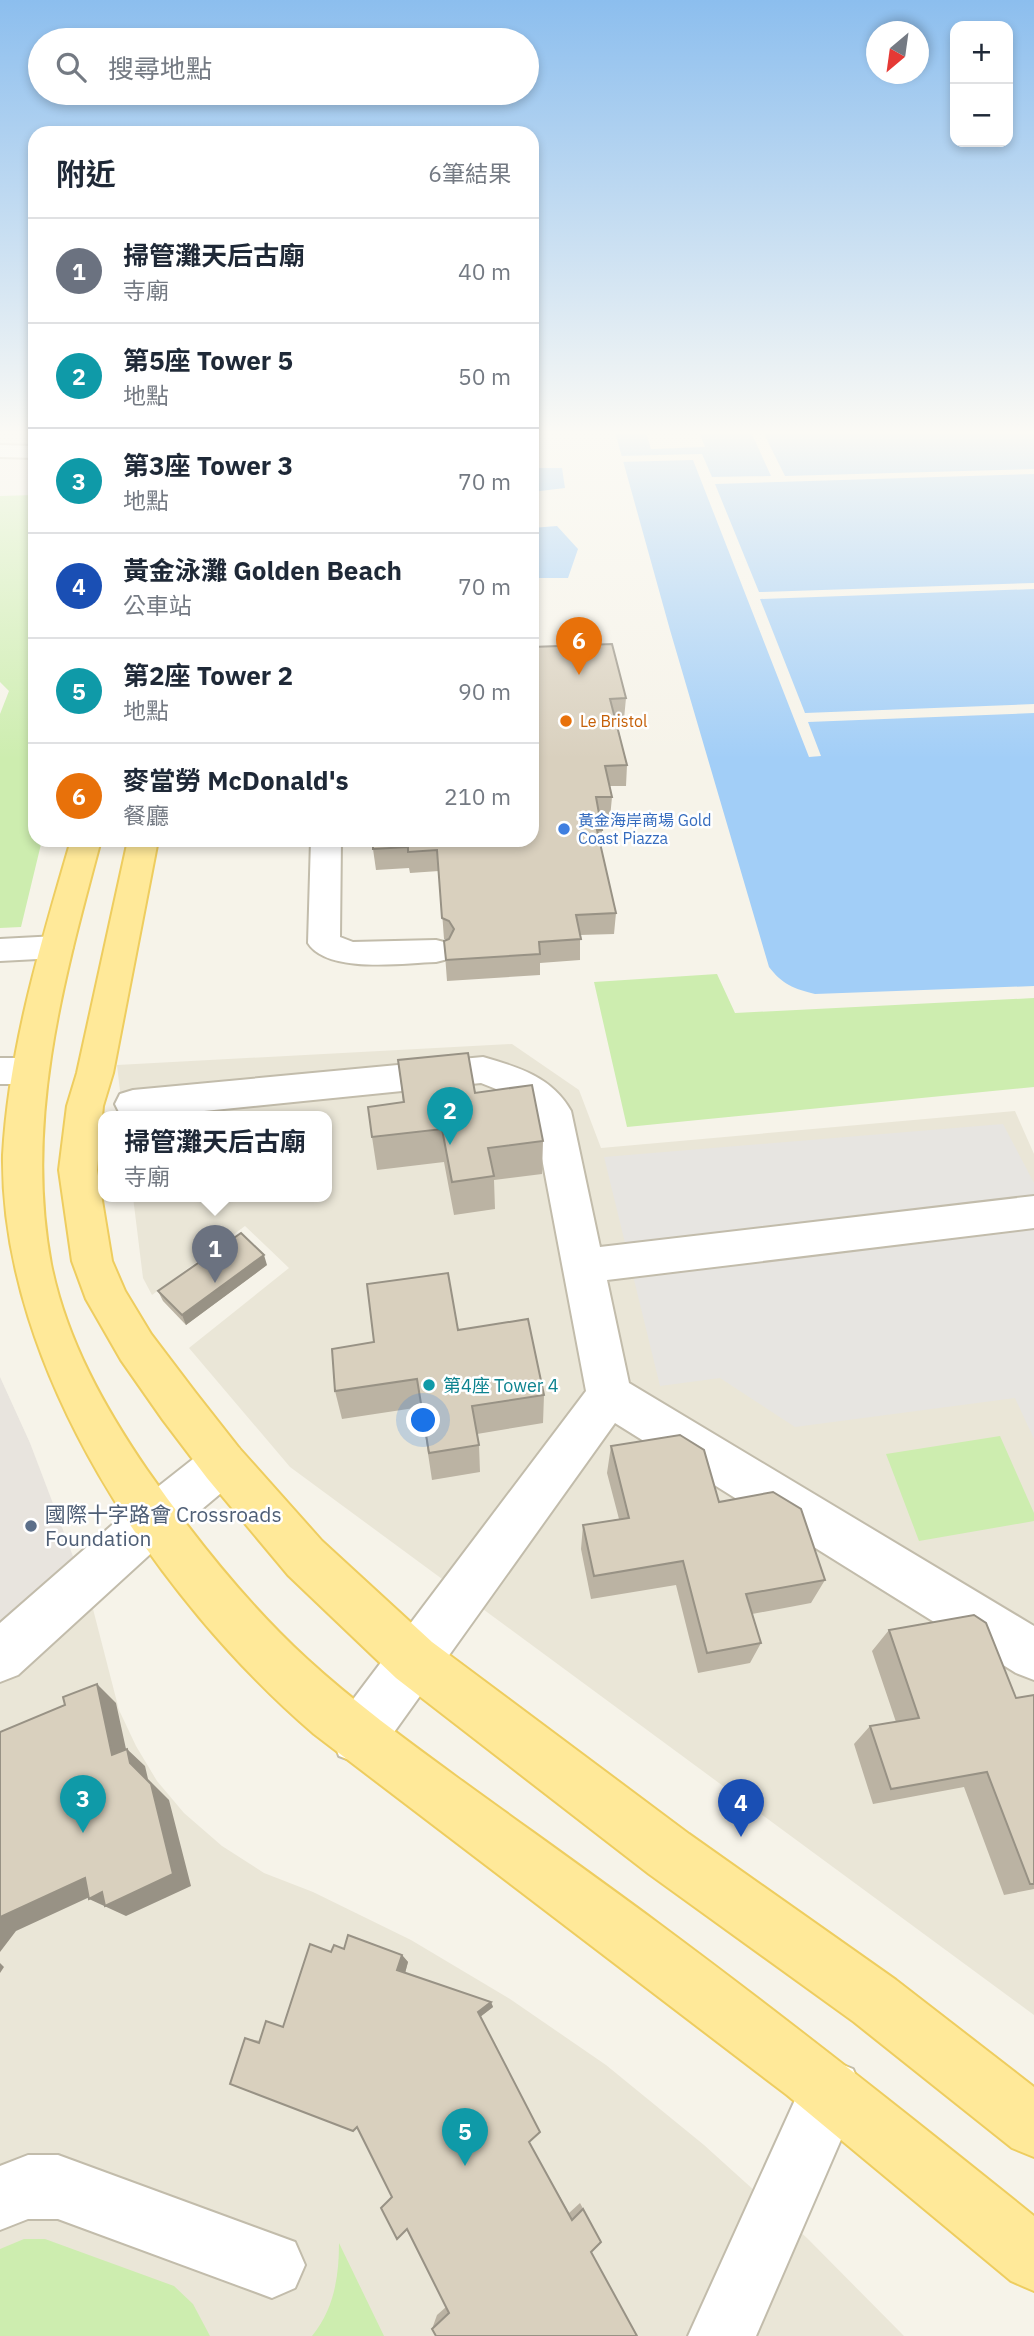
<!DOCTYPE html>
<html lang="zh-TW">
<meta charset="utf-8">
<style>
:root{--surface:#fff;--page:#f2f2f3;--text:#1f2937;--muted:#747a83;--line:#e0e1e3;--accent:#d93025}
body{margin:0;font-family:"IBM Plex Sans","Noto Sans TC",sans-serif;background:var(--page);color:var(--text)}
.controls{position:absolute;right:21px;top:21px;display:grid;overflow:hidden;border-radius:14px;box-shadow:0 4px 10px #0003}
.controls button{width:63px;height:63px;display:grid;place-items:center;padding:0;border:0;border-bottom:2px solid var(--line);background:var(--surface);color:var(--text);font:35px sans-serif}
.compass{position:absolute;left:866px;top:21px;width:63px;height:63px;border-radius:50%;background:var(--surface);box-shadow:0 4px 10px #0003;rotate:209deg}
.you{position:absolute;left:424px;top:1421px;width:24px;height:24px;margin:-18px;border:5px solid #fff;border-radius:50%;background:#1a73e8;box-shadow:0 0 0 10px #1a73e833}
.badge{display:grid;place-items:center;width:46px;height:46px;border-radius:50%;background:var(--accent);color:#fff;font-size:23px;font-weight:700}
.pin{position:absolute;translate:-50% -58px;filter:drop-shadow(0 2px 4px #0008)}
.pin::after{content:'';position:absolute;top:37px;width:24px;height:21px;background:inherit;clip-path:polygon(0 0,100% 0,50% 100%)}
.popup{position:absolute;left:98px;top:1111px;width:234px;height:91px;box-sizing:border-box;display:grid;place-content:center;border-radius:14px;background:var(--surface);filter:drop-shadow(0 2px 5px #0005);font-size:23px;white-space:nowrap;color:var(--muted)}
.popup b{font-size:26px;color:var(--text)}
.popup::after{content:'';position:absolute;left:50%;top:100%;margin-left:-14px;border:14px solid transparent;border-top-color:var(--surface)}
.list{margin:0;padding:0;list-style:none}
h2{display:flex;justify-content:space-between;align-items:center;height:91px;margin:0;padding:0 28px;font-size:30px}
h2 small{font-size:23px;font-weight:400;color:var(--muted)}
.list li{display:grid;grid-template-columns:46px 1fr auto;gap:21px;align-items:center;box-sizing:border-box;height:105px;padding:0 28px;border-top:2px solid var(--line)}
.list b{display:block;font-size:26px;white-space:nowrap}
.list p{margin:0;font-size:23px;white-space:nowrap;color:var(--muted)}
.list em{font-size:23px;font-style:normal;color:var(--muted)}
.icon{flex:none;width:38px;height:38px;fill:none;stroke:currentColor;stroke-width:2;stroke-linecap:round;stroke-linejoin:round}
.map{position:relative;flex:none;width:1034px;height:2336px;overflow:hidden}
.search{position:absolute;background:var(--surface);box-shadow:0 4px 10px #0003;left:28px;top:28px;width:511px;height:77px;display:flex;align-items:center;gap:18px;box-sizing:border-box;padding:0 24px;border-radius:38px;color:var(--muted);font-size:26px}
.panel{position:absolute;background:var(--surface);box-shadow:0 4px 10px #0003;left:28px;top:126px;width:511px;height:721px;border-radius:21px}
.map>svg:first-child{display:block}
.residential{fill:#eae6d7}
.industrial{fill:#e8e4de}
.green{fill:#cdedaf}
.parking{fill:#e7e5e1}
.water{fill:#a2cef7}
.pier{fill:#f6f3e9}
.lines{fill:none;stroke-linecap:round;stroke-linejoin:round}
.minor-casing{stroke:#c2bcab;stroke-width:4}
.major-casing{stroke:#eecd5f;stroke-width:4}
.minor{fill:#fff;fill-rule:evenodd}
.major{fill:#ffe999;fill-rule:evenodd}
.wall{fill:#bbb3a3}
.shaded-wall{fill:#989285}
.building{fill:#d9d0be;stroke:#989285;stroke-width:2}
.food-dot{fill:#e8710a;stroke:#fff;stroke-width:2.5}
.shop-dot{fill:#3f7fe0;stroke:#fff;stroke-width:2.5}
.culture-dot{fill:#0f9aa8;stroke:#fff;stroke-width:2.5}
.service-dot{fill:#5c6f8a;stroke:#fff;stroke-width:2.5}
.labels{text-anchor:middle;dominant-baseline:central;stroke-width:5;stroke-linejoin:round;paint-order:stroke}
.far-food-label{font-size:16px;fill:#c56008;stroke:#fff;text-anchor:start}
.far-shop-label{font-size:16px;fill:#366cbe;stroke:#fff;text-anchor:start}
.culture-label{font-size:18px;fill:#0d838f;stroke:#fff;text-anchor:start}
.near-service-label{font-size:21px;fill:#4e5e75;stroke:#fff;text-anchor:start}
</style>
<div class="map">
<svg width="1034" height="2336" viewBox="0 0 1034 2336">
<rect width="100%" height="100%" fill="#f6f3e9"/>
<path class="residential" d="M512,1044L579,1090L601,1148L1015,1111L1034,1154V2015L290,1467L189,1348L289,1268L245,1226L152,1295L143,1278L133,1197H327V1117H123L117,1065Z
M93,1609L119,1710L136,1746L157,1781L184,1813L222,1846L264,1873L313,1892L411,1940L510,1999L606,2065L704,2145L807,2238L904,2336H0V1684L35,1647Z"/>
<path class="industrial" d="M0,1377L30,1443L93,1609L35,1647L0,1684Z"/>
<path class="green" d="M35,495V840H42L21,927L0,928V714L9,691L0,682V496Z
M717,974L735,1013L1034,998V1087L627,1127L594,982Z
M1000,1436L1034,1513V1521L919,1541L886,1454Z
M24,2239H45L174,2286L193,2304L210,2336H0V2249Z
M339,2243L384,2336H312C334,2309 339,2277 339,2243Z"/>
<path class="parking" d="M1003,1124L1034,1183V1439L1015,1398L795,1427L720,1378L660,1386L604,1157Z"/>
<path class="water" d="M615,432H1034V986L815,994C794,989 782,984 769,967L670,630Z
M538,468H562L565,488L532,492V475L539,471Z
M557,526L578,549L568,578H532V528Z"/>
<path class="pier" d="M646,432H699L705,447L651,449Z
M751,432H763L785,476L1034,469V474L715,484L759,592L1034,583V589L760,599L805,713L1034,704V713L808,722L821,756L809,757L693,460L618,462L617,456L702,454L712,477L771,476Z"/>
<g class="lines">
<defs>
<path id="minor" d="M0,445L35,446V458L0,457Z
M311,840H341L340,937L353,942L436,940L448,943L453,951L448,959L436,962C404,963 327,974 308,943Z
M57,936L69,939L73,947L69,955L57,958L0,961V939Z
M483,1057C518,1067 552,1077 571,1111L600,1247L1034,1196V1228L607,1280L629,1383L1034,1626V1680L1016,1673L615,1423L377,1756L358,1763L339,1756L332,1737L339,1718L586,1391L534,1116L514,1096L481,1083L145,1117L120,1114L115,1104L120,1094L133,1090Z
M0,1058H30L43,1062L48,1071L43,1080L30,1084H0Z
M223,1441L239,1448L246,1463L239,1478L170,1536L18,1675L0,1682V1623L136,1504L207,1448Z
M831,2060L853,2069L862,2091L756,2336H688L809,2069Z
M28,2155H58L295,2242L305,2265L295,2288L272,2298L58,2219H28L0,2230V2166Z"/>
<path id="major" d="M71,840H101C64,978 24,1120 51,1264C66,1339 104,1407 147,1470C194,1537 246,1603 307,1659C354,1702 406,1740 458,1778C524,1826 592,1874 658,1923C786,2018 910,2116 1034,2216V2291L1011,2281L787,2095L314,1734C158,1600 0,1369 3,1155C9,1047 41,943 71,840Z
M128,840H158L113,1073L103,1106L97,1170L112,1261L125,1291L151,1334L195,1392L239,1448L322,1541L432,1642L689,1834L896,1980L1034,2087V2157L1012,2148L854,2022L649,1874L396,1678L288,1575L207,1478L163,1420L121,1360L86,1299L72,1261L59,1170L67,1106L77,1073Z"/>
</defs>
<use href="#minor" class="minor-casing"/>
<use href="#major" class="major-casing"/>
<use href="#minor" class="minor"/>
<use href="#major" class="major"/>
</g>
<path class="wall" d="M532,647L626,698L624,719H616L627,765L626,786H610L612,797L610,818H600L602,830L601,847L616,913L614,934L580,935V960L540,963V975L447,981L444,941L447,940L444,939L439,871L410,873L409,868L376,870L373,849Z
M398,1060L475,1093L543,1141L542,1174L494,1180L495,1209L454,1215L444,1162L377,1170L372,1137L403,1102Z
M267,1265L186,1325L163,1301L158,1291Z
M458,1330L544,1395L543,1423L477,1434L479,1445L480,1472L432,1480L421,1407L342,1419L335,1391Z
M611,1446L719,1502L825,1580L811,1603L752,1614L761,1643L750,1663L698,1673L676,1585L591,1599L581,1549L583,1525L619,1519L607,1473Z
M889,1630L1016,1698L1034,1695V1889L1004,1895L964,1787L873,1804L854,1744L870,1726L896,1722L872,1651Z
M344,1949L402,1955L408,1962L405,1973L491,2002L493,2007L480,2017L529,2142L569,2213L580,2203L601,2242L432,2329L437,2315L446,2307L359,2130L245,2038L260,2041L283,2027L331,1952Z"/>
<path class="shaded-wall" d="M264,1255L267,1265L186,1325L182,1315Z
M97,1684L116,1703L131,1772L112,1755Z
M127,1749L145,1766L148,1779L169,1800L191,1886L126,1916L89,1899Z
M85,1878L107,1889L16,1931L0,1952V1917Z
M402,1955L408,1962L404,1977L397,1970Z
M0,1963L4,1967L0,1973Z
M491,2002L493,2007L480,2017L478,2012Z"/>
<path class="building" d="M612,644L626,698L610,699L627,765L605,766L612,797H596L602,830H597L616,913L576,915L581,939L539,942L540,954L446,960L444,941L449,939L454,929L449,921L442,918L437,850L408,852V847L373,849V840H532V647Z
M468,1053L475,1093L532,1085L543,1141L488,1148L494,1176L452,1182L442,1129L372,1137L368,1107L404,1102L398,1060Z
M241,1233L264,1255L182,1315L158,1291Z
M448,1273L458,1330L528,1319L544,1395L472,1406L479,1445L429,1453L417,1379L335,1391L332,1349L374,1342L367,1284Z
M680,1435L704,1450L719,1502L773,1492L801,1509L825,1580L746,1594L761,1643L707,1653L683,1561L594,1576L583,1525L629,1518L611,1446Z
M974,1615L986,1623L1016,1698L1034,1695V1884H1030L987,1772L891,1789L870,1726L919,1718L889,1630Z
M97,1684L112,1755L127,1749L130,1763L151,1784L173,1874L105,1906L102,1892L89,1899L85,1878L0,1917V1732L65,1705L63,1697Z
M348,1935L402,1955L397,1970L491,2002L478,2012L540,2132L529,2142L572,2220L583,2209L601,2242L591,2252L637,2336H436L432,2329L449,2313L407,2229L397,2239L381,2208L392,2197L357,2127L353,2131L230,2084L245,2038L259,2043L266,2021L283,2027L310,1944L331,1952L334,1945L344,1949Z"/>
<linearGradient id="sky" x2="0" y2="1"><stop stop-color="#8cbeee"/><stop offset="0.57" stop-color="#fbfaf5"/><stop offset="1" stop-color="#fbfaf5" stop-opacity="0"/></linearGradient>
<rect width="1034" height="759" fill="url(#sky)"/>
<circle class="food-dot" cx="566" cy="721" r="7"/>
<circle class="shop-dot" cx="564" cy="829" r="7"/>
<circle class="culture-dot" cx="429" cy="1385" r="7"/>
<circle class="service-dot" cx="31" cy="1526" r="7"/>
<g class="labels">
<g class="far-food-label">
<text x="580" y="721">Le Bristol</text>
</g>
<g class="far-shop-label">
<text x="578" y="820">黃金海岸商場 Gold<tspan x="578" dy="18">Coast Piazza</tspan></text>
</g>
<g class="culture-label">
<text x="443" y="1385">第4座 Tower 4</text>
</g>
<g class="near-service-label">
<text x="45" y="1514">國際十字路會 Crossroads<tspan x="45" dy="24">Foundation</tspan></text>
</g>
</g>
</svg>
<div class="controls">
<button>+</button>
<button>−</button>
</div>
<svg class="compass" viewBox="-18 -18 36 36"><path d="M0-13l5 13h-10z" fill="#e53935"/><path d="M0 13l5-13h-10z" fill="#747a83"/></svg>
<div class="you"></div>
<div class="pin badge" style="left:215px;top:1283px;background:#6b7280">1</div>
<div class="popup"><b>掃管灘天后古廟</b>寺廟</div>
<div class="pin badge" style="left:450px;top:1145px;background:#0f9aa8">2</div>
<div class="pin badge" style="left:83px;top:1833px;background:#0f9aa8">3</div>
<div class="pin badge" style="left:741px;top:1837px;background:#1a4fb4">4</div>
<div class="pin badge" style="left:465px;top:2166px;background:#0f9aa8">5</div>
<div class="pin badge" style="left:579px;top:675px;background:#e8710a">6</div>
<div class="search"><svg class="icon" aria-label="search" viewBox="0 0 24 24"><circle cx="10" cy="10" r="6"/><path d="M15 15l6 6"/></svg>搜尋地點</div>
<section class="panel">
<h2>附近<small>6筆結果</small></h2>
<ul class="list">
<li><span class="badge" style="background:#6b7280">1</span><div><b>掃管灘天后古廟</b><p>寺廟</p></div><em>40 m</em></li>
<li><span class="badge" style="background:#0f9aa8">2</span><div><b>第5座 Tower 5</b><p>地點</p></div><em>50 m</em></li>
<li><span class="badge" style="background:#0f9aa8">3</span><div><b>第3座 Tower 3</b><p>地點</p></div><em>70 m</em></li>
<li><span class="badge" style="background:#1a4fb4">4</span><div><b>黃金泳灘 Golden Beach</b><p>公車站</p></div><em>70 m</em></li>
<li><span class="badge" style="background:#0f9aa8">5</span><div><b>第2座 Tower 2</b><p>地點</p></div><em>90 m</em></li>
<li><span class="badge" style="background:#e8710a">6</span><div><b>麥當勞 McDonald's</b><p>餐廳</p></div><em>210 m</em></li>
</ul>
</section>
</div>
